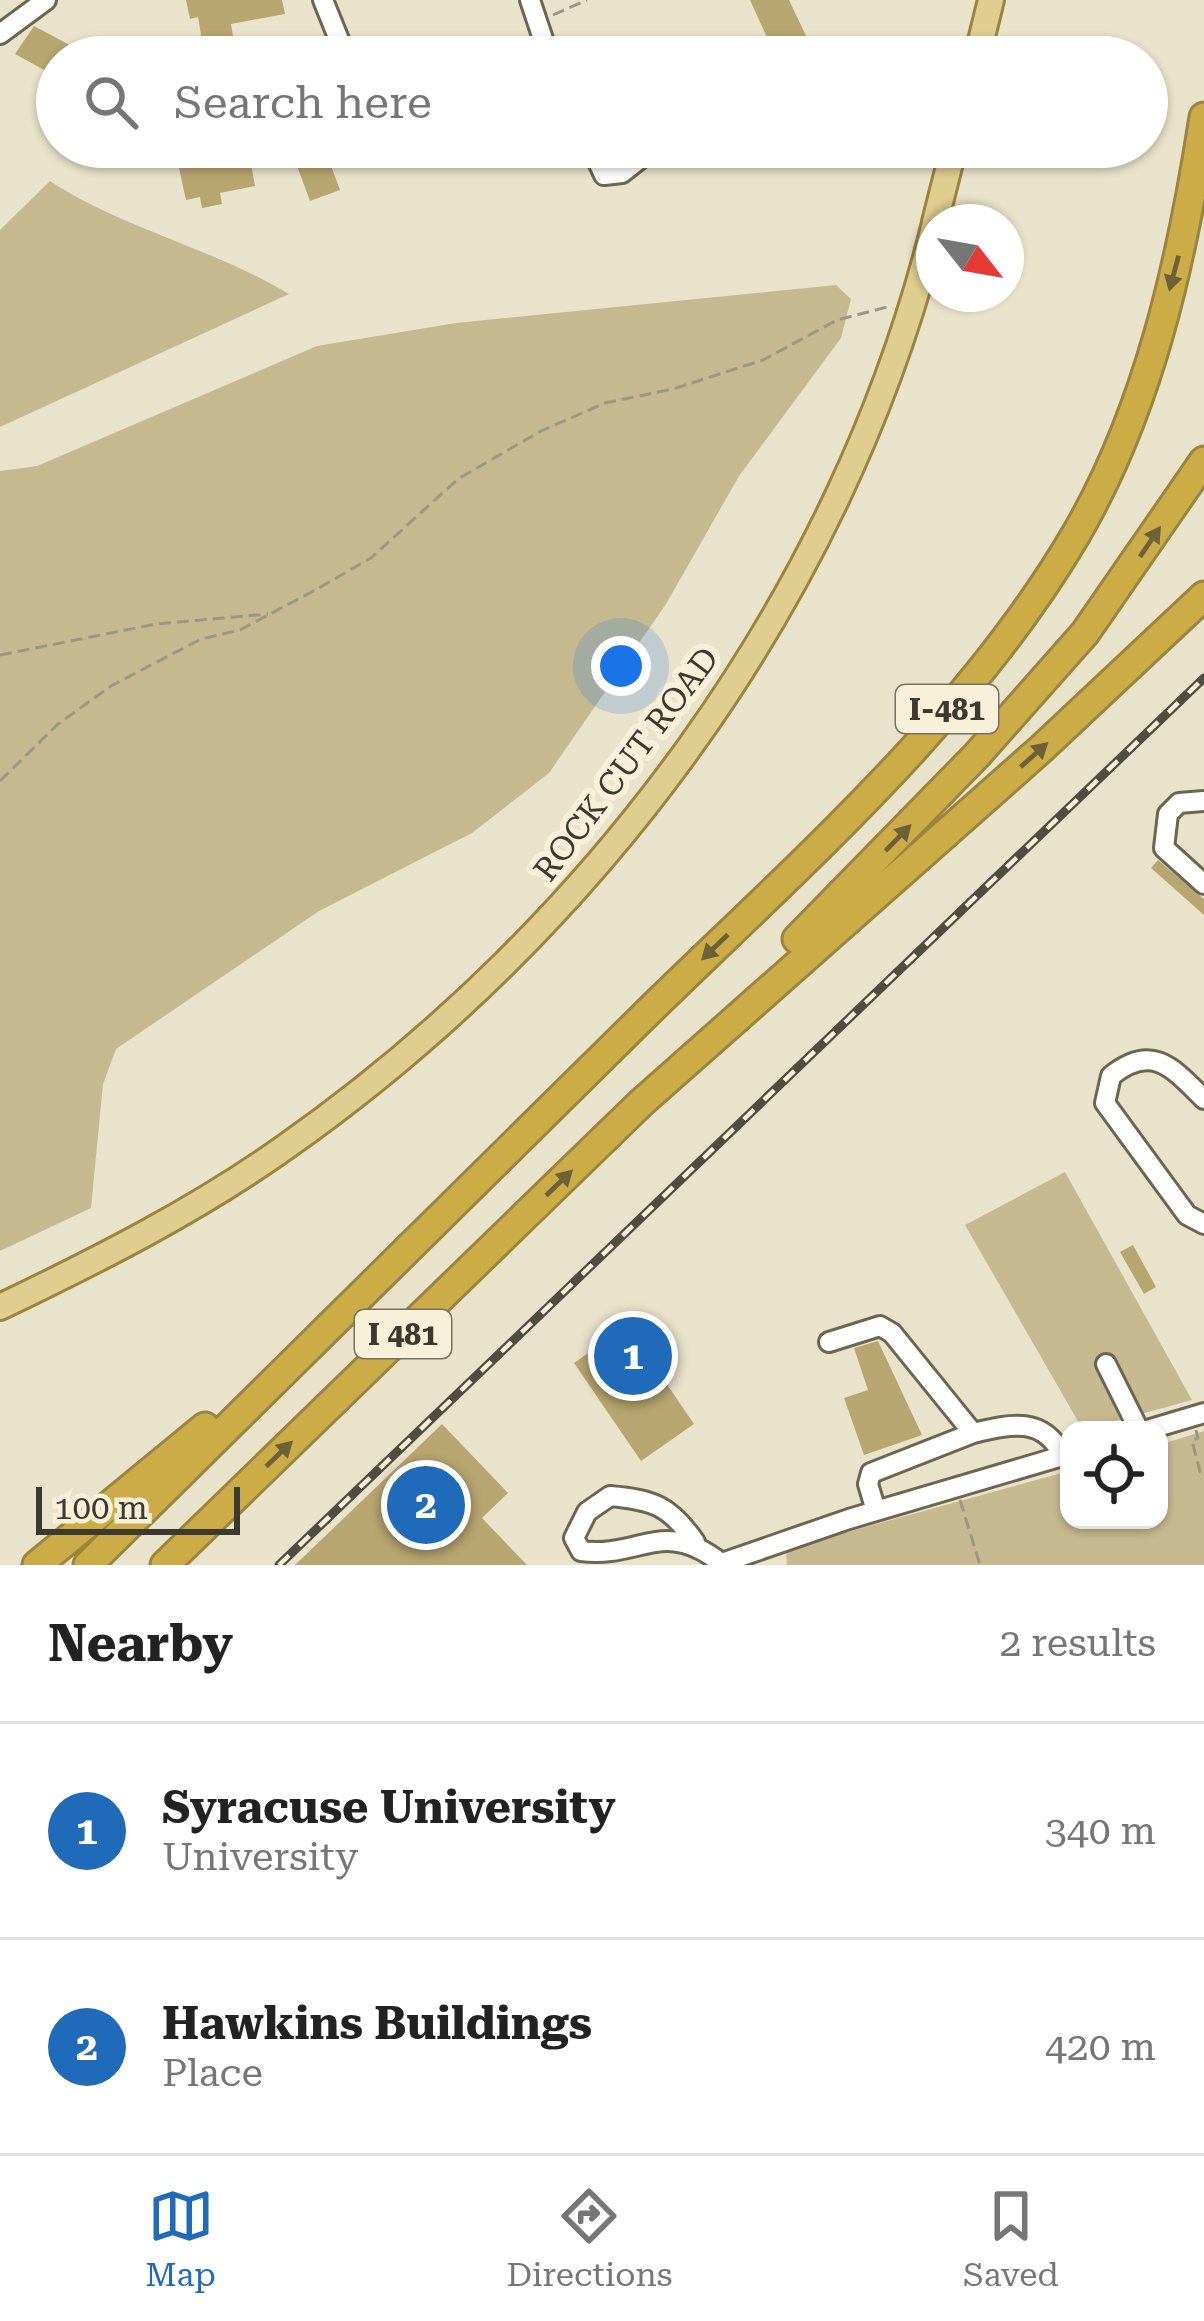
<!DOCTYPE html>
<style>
:root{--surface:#fff;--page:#f2f2f2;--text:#222;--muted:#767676;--line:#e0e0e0;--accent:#1f6bba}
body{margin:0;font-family:"Roboto Serif",serif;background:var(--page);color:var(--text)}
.controls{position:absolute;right:36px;bottom:36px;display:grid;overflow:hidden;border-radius:24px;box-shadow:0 3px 9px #0004}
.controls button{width:108px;height:108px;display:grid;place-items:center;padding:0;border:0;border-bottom:3px solid var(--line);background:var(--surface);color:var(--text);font:60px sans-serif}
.compass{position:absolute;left:916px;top:204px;width:108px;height:108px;border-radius:50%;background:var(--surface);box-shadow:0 3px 9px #0004;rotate:121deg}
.scale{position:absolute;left:36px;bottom:30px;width:204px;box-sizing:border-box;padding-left:12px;border:6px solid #3c392f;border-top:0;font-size:33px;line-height:42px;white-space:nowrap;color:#3c392f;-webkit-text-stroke:9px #f8f0d8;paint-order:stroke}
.you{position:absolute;left:621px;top:666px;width:42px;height:42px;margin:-30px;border:9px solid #fff;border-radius:50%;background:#1a73e8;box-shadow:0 0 0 18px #1a73e833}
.badge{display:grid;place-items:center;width:78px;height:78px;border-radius:50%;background:var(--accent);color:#fff;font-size:39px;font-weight:700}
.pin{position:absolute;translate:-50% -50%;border:6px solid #fff;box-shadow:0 3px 12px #0006}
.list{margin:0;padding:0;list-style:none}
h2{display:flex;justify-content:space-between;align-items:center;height:156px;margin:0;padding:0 48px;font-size:51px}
h2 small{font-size:39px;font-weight:400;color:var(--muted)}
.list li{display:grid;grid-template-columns:78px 1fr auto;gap:36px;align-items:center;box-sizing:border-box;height:216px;padding:0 48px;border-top:3px solid var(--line)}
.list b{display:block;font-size:45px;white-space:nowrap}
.list p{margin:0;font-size:39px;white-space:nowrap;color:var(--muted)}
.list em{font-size:39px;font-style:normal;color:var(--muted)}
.icon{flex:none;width:66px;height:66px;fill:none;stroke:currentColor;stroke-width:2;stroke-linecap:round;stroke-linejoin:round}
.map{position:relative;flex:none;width:1204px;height:1565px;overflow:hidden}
.search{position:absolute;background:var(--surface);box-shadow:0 3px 9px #0004;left:36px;right:36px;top:36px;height:132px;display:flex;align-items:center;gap:30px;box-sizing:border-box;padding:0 42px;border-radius:66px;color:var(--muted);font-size:45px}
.sheet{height:588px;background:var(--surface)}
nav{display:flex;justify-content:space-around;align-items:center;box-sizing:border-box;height:168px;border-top:3px solid var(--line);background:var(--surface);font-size:33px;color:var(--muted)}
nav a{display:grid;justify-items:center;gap:6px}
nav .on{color:var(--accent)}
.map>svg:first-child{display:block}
.green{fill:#c7b98f}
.building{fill:#b8a670}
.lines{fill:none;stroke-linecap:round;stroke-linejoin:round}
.minor-casing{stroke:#6c6550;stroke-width:24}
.major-casing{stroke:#9a843e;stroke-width:30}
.highway-casing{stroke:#9a843e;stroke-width:33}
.path{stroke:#9c9785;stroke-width:3;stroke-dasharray:12 6;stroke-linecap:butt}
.minor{stroke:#fff;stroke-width:18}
.major{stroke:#e0cd90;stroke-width:24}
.highway{stroke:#ccac46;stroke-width:27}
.rail-casing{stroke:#504c41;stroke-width:9}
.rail{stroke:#f8f0d8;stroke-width:4.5;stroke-dasharray:14;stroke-linecap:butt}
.oneway{fill:#6e6137}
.labels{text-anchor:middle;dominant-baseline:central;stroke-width:12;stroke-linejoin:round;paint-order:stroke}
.shield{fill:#f8f0d8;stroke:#747062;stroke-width:3}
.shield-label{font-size:30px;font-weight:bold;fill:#3c392f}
.street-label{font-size:33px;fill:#3c392f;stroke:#f8f0d8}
</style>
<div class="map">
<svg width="1204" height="1565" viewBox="0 0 1204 1565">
<rect width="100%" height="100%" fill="#eae3cb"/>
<path class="green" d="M50,181C123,229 213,248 289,294L0,427V230Z
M836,285L851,299L841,338L739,476L666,604L549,773L472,833L319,911L116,1049L103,1084L91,1208L0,1251V471L37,466L317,346L456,323Z
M1065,1172L1192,1400L1083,1430L965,1225Z
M1204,1431V1565H787L786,1549L1069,1471V1520H1159V1445Z"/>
<path class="building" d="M186,0H282L285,14L231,24L234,42L203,47L198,17L190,19Z
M750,0H789L816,57H776Z
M34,26L79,50L75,57H57V77L15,54Z
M237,147H256L257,156L250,158L255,186L220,193L222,204L202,208L200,197L186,200L179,168L209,163L207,155Z
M290,147H324L340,190L310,201Z
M1158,860L1204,899V915L1151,868Z
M1133,1245L1156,1287L1144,1294L1120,1252Z
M627,1326L694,1424L641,1461L574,1363Z
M878,1341L922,1435L864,1455L844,1398L868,1390L854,1348Z
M442,1424L508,1493L482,1518L527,1565H295Z"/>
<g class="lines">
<defs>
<path id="minor" d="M323,0L346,57
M530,0L549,57
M0,34L46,0
M591,147L604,175L622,173L655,147
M903,147L952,156
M1204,801L1179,803L1168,814L1164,848L1204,884
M1204,1099C1172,1067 1152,1043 1111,1076L1105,1103L1187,1215L1204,1224
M829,1342L880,1326L892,1333L973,1433C1011,1424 1043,1416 1063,1456
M1106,1364L1139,1430
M1147,1430L1204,1413
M876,1511L868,1484L871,1473L973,1433
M695,1542C670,1506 654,1500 610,1496L587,1512L574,1538L581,1551C639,1559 663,1517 721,1563
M716,1565L849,1519L1069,1454"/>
<path id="major" d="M977,57L991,0
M935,222L954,147
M0,1307C98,1260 195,1211 284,1148C595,930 842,598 934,227"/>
<path id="highway" d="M797,939L977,755L1085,633L1204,461
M37,1565L205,1427
M88,1565C274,1383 457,1199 643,1017C794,869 966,721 1075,536C1149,410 1182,260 1204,117
M165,1565L641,1103L1041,749L1204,596"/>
</defs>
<use href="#minor" class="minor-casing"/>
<use href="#major" class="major-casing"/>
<use href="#highway" class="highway-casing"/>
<path class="path" d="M553,15L587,0
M0,655L156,624L268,614
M0,781L58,724L111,686L201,639L240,630L319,588L371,558L458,479L541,431L605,403L673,389L763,360L837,320L887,307
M1196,1430L1198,1438L1192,1441L1202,1479
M960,1500L980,1565"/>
<use href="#minor" class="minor"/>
<use href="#major" class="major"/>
<use href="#highway" class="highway"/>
<defs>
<path id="rail" d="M279,1565L1204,678"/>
</defs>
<use href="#rail" class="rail-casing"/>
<use href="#rail" class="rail"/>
</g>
<defs><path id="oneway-solid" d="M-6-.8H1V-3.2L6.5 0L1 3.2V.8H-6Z" transform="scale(3)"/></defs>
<g class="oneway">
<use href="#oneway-solid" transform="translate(1174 273) rotate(105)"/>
<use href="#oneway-solid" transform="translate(1150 542) rotate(-56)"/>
<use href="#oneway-solid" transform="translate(1034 755) rotate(-42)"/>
<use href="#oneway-solid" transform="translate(898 838) rotate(-46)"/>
<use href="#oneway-solid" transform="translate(715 947) rotate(136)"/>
<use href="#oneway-solid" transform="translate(559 1183) rotate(-44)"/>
<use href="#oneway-solid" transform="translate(279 1454) rotate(-44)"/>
</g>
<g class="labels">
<g class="shield">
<rect x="896" y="685" width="102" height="48" rx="9"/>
<rect x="355" y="1310" width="96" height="48" rx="9"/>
</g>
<g class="shield-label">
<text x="947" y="709">I-481</text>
<text x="403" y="1334">I 481</text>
</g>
<g class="street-label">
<text transform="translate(626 764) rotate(-53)">ROCK CUT ROAD</text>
</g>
</g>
</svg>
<div class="controls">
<button><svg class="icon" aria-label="locate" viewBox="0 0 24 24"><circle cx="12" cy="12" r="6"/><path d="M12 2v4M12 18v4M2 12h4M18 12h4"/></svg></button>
</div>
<svg class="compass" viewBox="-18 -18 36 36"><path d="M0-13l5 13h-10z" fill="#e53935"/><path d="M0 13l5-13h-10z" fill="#767676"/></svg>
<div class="scale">100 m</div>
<div class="you"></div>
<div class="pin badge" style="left:633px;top:1356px">1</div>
<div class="pin badge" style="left:426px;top:1505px">2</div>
<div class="search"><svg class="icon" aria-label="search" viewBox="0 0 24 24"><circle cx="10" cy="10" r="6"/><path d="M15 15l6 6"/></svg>Search here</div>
</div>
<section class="sheet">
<h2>Nearby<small>2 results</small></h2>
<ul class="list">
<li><span class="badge">1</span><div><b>Syracuse University</b><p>University</p></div><em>340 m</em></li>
<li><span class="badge">2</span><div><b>Hawkins Buildings</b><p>Place</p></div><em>420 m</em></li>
</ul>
</section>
<nav>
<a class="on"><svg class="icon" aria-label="map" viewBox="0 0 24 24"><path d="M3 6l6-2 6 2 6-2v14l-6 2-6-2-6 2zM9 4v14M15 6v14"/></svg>Map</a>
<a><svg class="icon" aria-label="directions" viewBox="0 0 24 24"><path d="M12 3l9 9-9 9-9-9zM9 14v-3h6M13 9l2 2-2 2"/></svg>Directions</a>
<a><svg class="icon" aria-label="saved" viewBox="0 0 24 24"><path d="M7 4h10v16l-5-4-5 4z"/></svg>Saved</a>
</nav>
